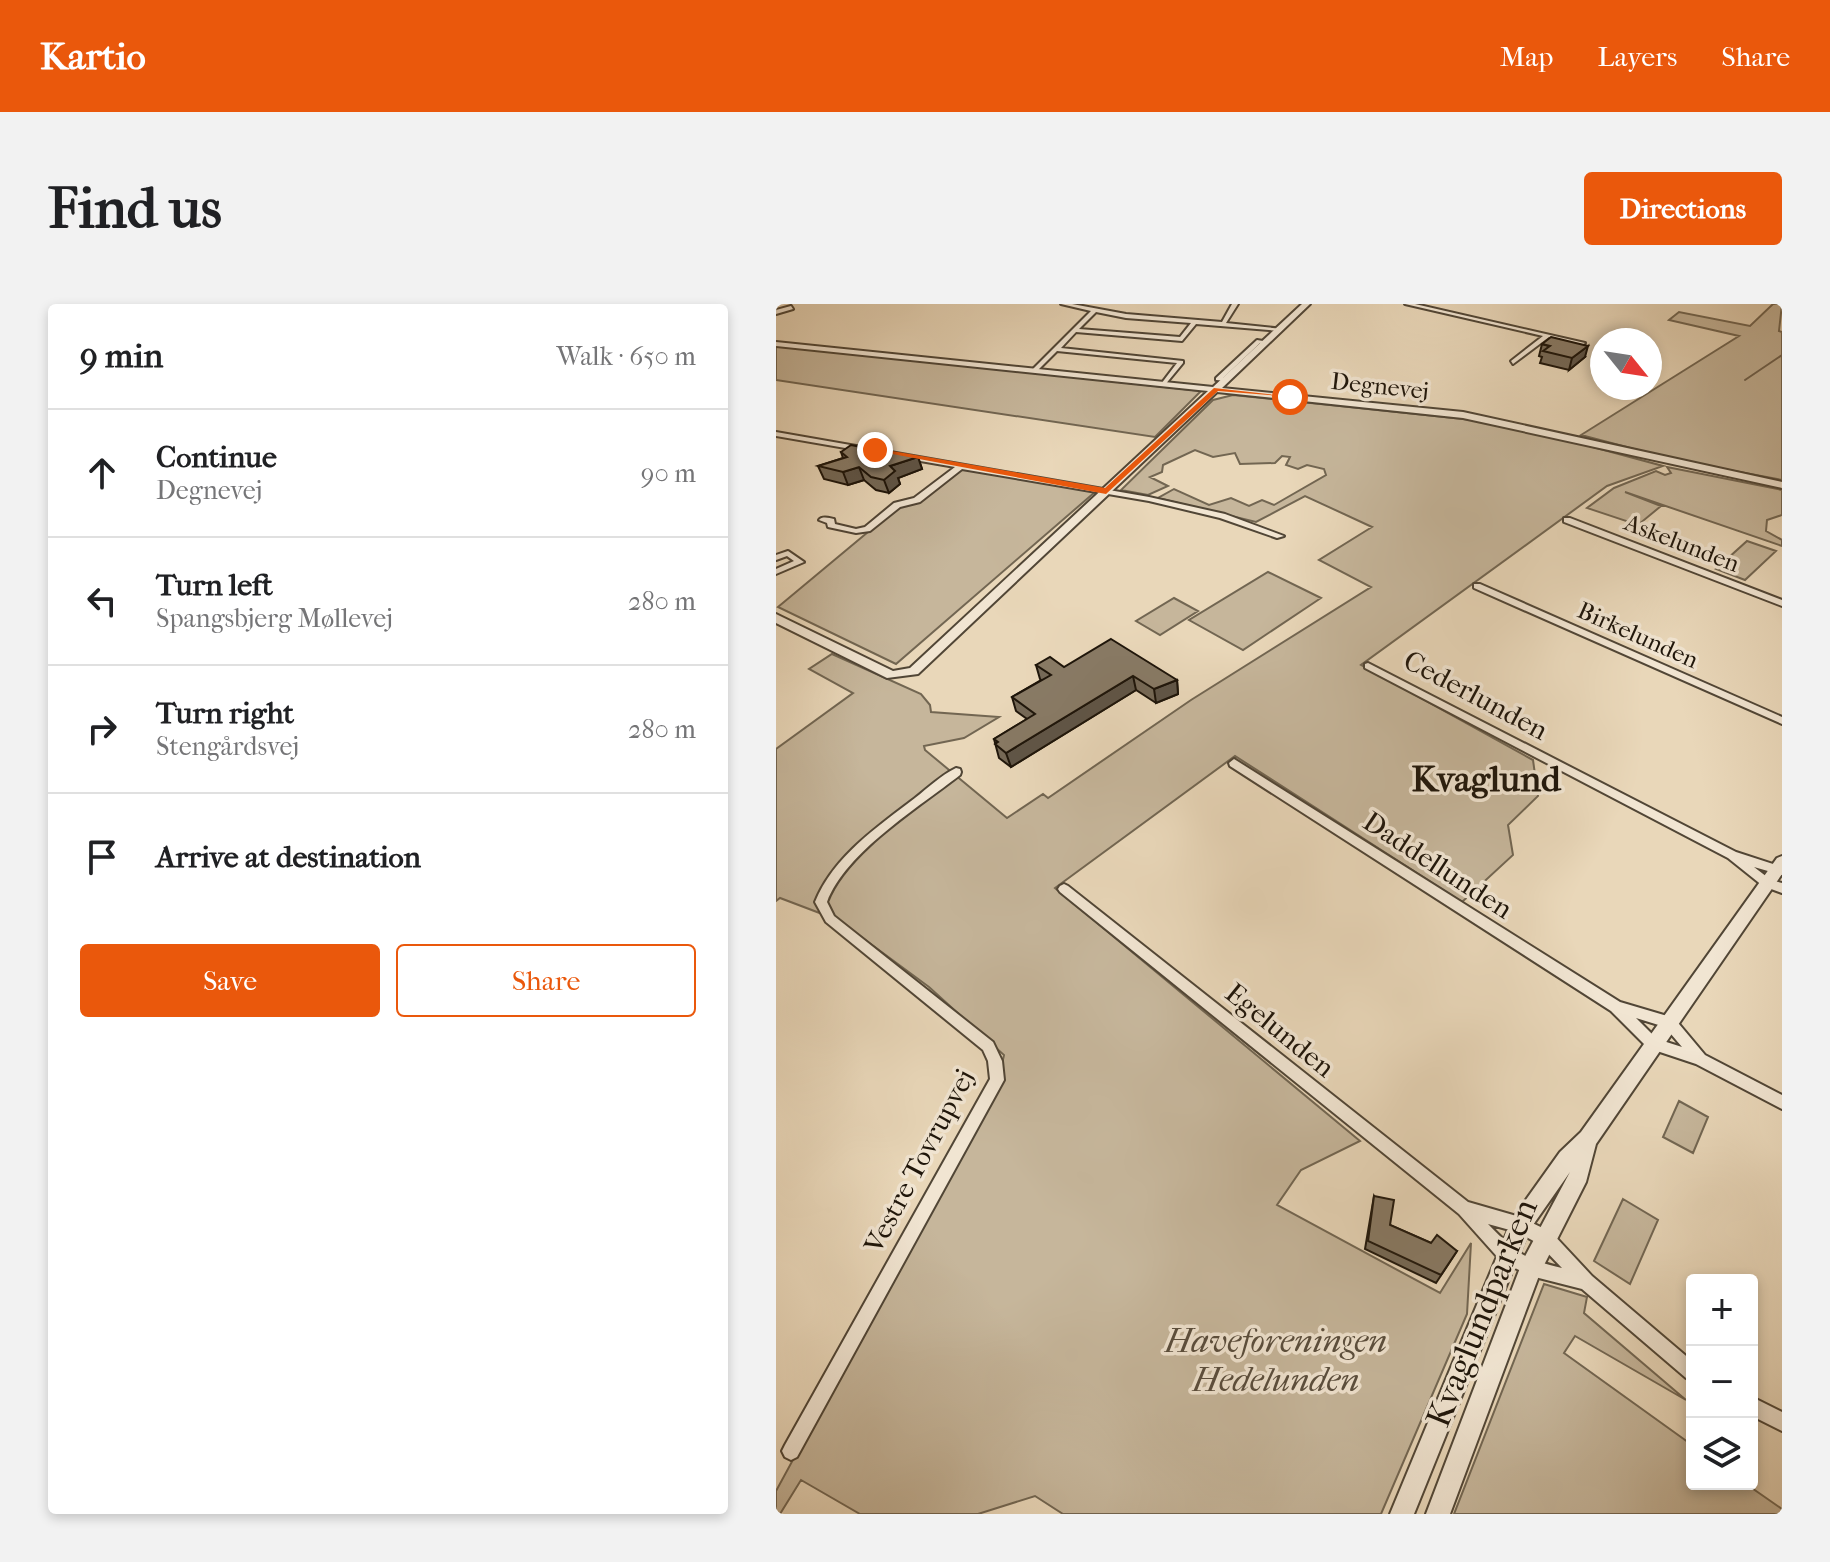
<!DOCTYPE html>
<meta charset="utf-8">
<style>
:root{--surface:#fff;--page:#f2f2f2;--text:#202124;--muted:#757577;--line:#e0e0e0;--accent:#ea580c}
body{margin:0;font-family:"IM FELL French Canon",serif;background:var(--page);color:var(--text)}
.controls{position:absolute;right:24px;bottom:24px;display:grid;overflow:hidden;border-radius:8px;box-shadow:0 4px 12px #0003}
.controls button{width:72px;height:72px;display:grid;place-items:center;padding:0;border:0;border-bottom:2px solid var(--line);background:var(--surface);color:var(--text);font:40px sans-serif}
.compass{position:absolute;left:814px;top:24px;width:72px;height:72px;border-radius:50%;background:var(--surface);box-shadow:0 4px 12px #0003;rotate:120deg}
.stop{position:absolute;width:24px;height:24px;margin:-18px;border:6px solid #ea580c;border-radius:50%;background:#fff}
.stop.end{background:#ea580c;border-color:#fff;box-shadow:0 2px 8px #0008}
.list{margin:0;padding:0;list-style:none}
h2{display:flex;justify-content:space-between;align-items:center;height:104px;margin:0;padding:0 32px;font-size:34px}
h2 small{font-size:26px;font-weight:400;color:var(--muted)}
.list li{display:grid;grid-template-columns:52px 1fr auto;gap:24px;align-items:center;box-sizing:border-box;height:128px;padding:0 32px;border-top:2px solid var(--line)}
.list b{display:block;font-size:30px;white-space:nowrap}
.list p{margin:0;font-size:26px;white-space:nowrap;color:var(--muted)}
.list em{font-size:26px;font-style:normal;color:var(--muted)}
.actions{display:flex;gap:16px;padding:24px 32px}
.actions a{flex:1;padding:18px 0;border:2px solid var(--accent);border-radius:8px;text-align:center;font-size:28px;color:var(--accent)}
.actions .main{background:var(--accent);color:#fff}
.icon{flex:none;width:44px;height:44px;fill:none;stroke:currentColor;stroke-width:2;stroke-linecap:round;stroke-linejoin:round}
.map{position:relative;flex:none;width:1006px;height:1210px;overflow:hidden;border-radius:8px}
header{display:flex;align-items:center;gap:48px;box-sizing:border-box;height:112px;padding:0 40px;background:var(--accent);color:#fff}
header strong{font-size:38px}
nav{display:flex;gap:44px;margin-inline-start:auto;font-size:28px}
.intro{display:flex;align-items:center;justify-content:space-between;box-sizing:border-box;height:192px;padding:0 48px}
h1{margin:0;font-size:56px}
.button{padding:20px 36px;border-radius:8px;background:var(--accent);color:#fff;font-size:28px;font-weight:700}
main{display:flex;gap:48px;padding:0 48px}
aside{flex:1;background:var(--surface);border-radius:8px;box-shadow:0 4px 12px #0003}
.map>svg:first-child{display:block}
.green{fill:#c6b69b;stroke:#726652;stroke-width:2}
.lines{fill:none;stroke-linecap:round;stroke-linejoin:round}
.stream{stroke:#6e6250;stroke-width:2}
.minor-casing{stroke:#514636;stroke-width:4}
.tertiary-casing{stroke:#514636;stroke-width:4}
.minor{fill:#f1e5d2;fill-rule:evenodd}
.tertiary{fill:#f1e5d2;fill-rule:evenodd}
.wall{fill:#756957;stroke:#1e150a;stroke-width:2}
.shaded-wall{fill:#5f5547;stroke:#1e150a;stroke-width:2}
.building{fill:#887a65;stroke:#1e150a;stroke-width:2}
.route{fill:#ea580c}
.labels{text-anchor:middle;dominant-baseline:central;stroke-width:7;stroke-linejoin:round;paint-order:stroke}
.far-street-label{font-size:24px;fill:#1e150a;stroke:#f1e5d2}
.street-label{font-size:28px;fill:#1e150a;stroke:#f1e5d2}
.near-street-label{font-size:34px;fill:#1e150a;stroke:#f1e5d2}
.near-park-label{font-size:34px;font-style:italic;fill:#594d3d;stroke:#f1e5d2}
.district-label{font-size:36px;font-weight:bold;fill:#1e150a;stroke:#f1e5d2}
</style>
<header>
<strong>Kartio</strong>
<nav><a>Map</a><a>Layers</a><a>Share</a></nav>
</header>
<div class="intro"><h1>Find us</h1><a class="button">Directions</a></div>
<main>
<aside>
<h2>9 min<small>Walk · 650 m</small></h2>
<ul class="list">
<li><svg class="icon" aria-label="ahead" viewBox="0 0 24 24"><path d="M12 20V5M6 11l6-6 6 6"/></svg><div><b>Continue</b><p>Degnevej</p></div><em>90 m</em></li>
<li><svg class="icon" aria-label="left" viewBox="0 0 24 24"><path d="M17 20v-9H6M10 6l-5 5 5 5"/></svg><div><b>Turn left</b><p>Spangsbjerg Møllevej</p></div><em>280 m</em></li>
<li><svg class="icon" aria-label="right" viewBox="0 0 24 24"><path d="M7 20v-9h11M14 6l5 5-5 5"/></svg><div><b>Turn right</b><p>Stengårdsvej</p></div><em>280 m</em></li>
<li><svg class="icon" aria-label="arrive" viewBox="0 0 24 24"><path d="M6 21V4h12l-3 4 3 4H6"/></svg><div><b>Arrive at destination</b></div></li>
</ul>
<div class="actions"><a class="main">Save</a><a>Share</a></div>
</aside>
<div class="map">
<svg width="1006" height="1210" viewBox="0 0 1006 1210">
<rect width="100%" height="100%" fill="#e9d7b9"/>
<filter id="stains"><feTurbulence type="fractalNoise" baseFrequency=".0025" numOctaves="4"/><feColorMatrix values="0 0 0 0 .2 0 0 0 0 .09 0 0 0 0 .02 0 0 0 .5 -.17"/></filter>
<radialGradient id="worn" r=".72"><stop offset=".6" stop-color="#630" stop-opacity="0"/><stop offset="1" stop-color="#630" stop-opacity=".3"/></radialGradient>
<path class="green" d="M997,0H1006L1003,27L1006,28V176L900,156L805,131L963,32L893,16L903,8L974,22Z
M0,41L425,87L379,133L0,76Z
M457,91L697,116L776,132L887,162L831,182L585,361L757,456L762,492L732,521L737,551L686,598L459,452L279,584L584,837L525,866L501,901L664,989L695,939L691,1010L605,1210H287L259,1192L202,1210H84L25,1176L4,1210H0V1187L222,778L228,751L153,683L62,616L4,594L0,597V445L77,389L33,365L56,350L145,390L154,401L155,408L223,413L188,434L148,442L149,446L231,514L267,490L272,494L415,396L595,283L543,256L596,223L529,192L480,218L382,194L398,185L433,201L455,194L473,202L486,196L498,201L550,171L548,165L531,161L522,165L510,161L514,153L506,152L499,159L464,160L459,149L437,153L419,146L387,161L386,168L374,173L392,182L372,191L345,186L437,96Z
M891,163L1006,186V211L991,216L990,227L1006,236V242L849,188L885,202L862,221L811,204L838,184L880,167L889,171L895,169Z
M185,164L319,188L120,360L2,303L122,203L143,198Z
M971,237L1000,247L969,276L940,265Z
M492,268L545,294L467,346L413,316Z
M398,294L422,307L384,331L360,317Z
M903,797L932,813L917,849L887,833Z
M847,895L882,916L854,980L818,957Z
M768,980L811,993L808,1009L910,1096L799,1032L788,1049L916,1141V1180H970L1006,1205V1210H678Z"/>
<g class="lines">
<path class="stream" d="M969,76L1006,51"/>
<defs>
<path id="minor" d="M285,0H296L350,10L446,18L456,0H462L450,19L507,25L504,27L420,20L406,37L300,28L285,44L407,57V59L388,82L385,80L401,59L281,47L261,67H257V65L315,7ZM320,8L350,14L415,19L404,33L303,25Z
M629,0H639L809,39L806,41L773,33L737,60L735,57L767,32Z
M15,2L17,5L0,10V6Z
M481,36L493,38L484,39L447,74L452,75V77L440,76V74Z
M0,128L373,193L449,210L508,232L501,234L444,214L373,197L186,165L144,198L124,203L94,227L80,229L52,223L51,219L43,216C46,212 53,214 58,215L59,220L80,225L89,223L118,199L138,194L179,163L0,132Z
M788,214H794L1006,296V302L788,218Z
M12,247L28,258L0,270V265L18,257L11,252L0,256V251Z
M698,280H704L1006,413V420L698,284Z
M592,359L960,548L1006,563V571L978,563L995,576L1006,579V589L987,582L952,554L589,364V360Z
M458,455L844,698L898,714L929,751L1006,791V805L920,760L872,744L835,707L454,462L453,459ZM860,714L889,723L906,743L881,735Z
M180,464L184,465L185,468L184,471C142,504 70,548 51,598L58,612L217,738L226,757L228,776L21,1153L15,1156L9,1153L6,1147L9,1141L214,775L212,757L207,746L50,618L39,598C57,553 101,523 139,494C152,484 165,471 180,464Z
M288,580L292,582L692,898L744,913L775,928L816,972L916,1057V1077L910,1074L806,985L755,972L725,957L683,910L284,588L282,585L284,582ZM712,920L741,928L763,940L786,964C746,954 740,949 712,920Z
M976,1093L1006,1108V1127L976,1112Z"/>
<path id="tertiary" d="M526,0H534L446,84L687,108L1006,178V184L687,114L441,88L142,370L111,374L0,319V310L4,312L117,367L134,364L432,87L0,42V38L437,83Z
M1006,552V570L820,840L810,878L764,969L674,1210H650L747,956L794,868L752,928L638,1210H614L737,914L784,848L805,828L1001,554Z"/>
</defs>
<use href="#minor" class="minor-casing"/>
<use href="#tertiary" class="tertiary-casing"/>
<use href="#minor" class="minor"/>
<use href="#tertiary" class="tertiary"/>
</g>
<path class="wall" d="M766,40L809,53L793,66L764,59L766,53L763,52Z
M65,148L100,152L142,153L146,165L122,174L124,180L113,189L100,186L88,176L72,181L48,175L42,162L67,154Z
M260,361L288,363L401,376L402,390L380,399L360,386L235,463L223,454L218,435L251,415L240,407L236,393L265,376L264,375Z
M598,892L614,921L655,939L681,947L660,979L589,945Z"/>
<path class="shaded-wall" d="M812,42L809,53L793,66L796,54Z
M142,153L146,165L122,174L124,180L113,189L108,176L114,162Z
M83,163L88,176L72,181L67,168Z
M357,372L360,386L235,463L230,449Z
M401,376L402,390L380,399L378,385Z"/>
<path class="building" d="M775,33L812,42L796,54L767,47L774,42L766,40Z
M75,141L90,144L100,152L115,148L142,153L114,162L119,167L108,176L95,173L83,163L67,168L42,162L71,153L65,148Z
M335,335L401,376L378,385L357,372L230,449L219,440L222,438L218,435L259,410L236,393L275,371L260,361L274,353L288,363Z
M598,892L618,896L614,921L655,939L661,931L681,947L665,971L592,937Z"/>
<path class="route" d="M438,84L517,93L442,87L330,190L95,146L99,144L329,184Z"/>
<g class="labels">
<g class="far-street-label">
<text transform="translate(604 82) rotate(6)">Degnevej</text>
<text transform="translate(906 239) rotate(21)">Askelunden</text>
<text transform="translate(862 331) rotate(24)">Birkelunden</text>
</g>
<g class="street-label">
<text transform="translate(700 391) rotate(28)">Cederlunden</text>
<text transform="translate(662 561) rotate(33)">Daddellunden</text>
<text transform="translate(504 726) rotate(39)">Egelunden</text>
<text transform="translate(143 857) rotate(-62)">Vestre Tovrupvej</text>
</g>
<g class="near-street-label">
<text transform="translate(706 1009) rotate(-68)">Kvaglundparken</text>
</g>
<g class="near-park-label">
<text x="500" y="1037">Haveforeningen<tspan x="500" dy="39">Hedelunden</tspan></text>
</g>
<g class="district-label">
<text x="710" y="475">Kvaglund</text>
</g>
</g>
<rect width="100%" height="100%" filter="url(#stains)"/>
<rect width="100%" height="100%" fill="url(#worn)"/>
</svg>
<div class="controls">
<button>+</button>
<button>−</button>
<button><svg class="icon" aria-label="layers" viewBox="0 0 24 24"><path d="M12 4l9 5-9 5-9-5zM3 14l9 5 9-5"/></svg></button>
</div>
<svg class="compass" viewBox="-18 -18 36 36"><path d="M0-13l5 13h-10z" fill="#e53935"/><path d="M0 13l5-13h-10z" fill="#757577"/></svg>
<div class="stop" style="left:514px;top:93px"></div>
<div class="stop end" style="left:99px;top:146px"></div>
</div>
</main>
